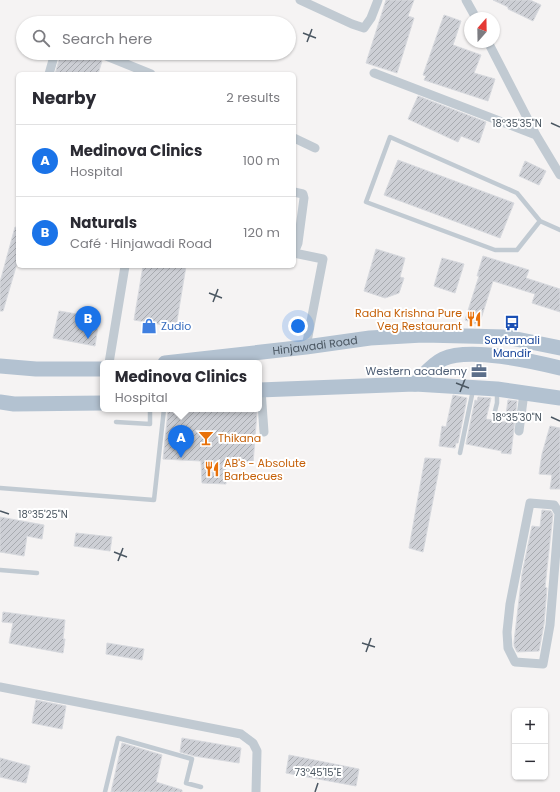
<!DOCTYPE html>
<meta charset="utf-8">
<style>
:root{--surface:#fff;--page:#f2f2f3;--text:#2b2b33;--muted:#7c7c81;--line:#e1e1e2;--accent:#1a73e8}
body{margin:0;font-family:Poppins,sans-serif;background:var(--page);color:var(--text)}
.controls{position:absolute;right:12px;bottom:12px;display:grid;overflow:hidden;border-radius:6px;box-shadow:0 1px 3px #0004}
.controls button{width:36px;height:36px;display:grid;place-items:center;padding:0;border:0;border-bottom:1px solid var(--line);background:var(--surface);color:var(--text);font:20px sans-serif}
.compass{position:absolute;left:464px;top:12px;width:36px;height:36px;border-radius:50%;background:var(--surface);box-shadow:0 1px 3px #0004;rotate:20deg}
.you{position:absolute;left:298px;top:326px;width:14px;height:14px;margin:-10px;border:3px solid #fff;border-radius:50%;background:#1a73e8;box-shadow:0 0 0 6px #1a73e833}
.badge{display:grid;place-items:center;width:26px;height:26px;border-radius:50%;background:var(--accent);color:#fff;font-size:13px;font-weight:700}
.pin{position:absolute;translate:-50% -33px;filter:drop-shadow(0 1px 2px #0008)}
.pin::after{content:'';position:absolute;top:21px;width:14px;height:12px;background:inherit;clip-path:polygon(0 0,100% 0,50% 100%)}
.popup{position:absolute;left:100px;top:360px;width:162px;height:52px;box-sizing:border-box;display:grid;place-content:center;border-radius:6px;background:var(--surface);filter:drop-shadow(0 1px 3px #0005);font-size:13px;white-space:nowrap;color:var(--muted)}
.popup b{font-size:15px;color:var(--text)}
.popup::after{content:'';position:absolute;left:50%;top:100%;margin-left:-8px;border:8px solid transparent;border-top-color:var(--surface)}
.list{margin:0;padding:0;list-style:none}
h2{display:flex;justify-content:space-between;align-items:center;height:52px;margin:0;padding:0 16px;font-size:17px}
h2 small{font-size:13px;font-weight:400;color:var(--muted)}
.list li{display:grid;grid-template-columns:26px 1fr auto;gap:12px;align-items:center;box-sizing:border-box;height:72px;padding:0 16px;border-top:1px solid var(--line)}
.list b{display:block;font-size:15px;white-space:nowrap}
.list p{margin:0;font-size:13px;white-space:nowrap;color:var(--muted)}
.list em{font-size:13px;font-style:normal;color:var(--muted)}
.icon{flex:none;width:22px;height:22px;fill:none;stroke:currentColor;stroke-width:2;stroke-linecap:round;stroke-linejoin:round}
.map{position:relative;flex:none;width:560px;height:792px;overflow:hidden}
.search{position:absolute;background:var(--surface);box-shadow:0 1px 3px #0004;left:16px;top:16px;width:280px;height:44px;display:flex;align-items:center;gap:10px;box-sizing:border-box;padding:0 14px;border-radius:22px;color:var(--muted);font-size:15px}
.panel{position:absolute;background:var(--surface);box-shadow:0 1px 3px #0004;left:16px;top:72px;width:280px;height:196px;border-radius:6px}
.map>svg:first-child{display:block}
.building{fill:url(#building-hatch);stroke:#d7d9de}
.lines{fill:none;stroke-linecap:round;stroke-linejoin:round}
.lane{stroke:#c1cad2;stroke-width:4.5}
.street{stroke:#c1cad2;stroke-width:9}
.primary{stroke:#b3c2d1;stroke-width:15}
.ticks{fill:none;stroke:#4a5661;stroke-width:1.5}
.labels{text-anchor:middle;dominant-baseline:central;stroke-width:4;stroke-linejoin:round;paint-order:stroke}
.food-label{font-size:11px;fill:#c56008;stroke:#fff;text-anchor:start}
.shop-label{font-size:11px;fill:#366cbe;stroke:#fff;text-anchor:start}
.transit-label{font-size:11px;fill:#164399;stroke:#fff}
.street-label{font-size:11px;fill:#4a5661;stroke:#fff}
.service-label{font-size:11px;fill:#4e5e75;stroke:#fff;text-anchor:end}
.ticks-label{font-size:10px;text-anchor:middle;fill:#4a5661;stroke:#fff;stroke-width:4;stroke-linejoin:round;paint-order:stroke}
</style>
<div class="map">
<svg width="560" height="792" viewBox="0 0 560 792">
<defs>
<pattern id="building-hatch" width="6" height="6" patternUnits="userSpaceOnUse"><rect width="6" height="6" fill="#cdcfd5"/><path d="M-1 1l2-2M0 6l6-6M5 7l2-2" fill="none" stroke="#a8abb0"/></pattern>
</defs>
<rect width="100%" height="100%" fill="#f5f3f3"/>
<path class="building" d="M386,0H414L408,16L414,18L397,73L366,63Z
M493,0H530L541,5L533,21L508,9V7Z
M444,15L461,21L453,45L481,55L474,73L495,79L488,101L424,80L426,76L423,75Z
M61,53H69L88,58L89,53L93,55L96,58L102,61L98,74H55Z
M418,96L486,122L479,143L461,136L458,142L408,119Z
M398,160L514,203L500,238L384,195Z
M525,161L546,171L539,185L519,176Z
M15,227L18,228V260L3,311H0V282Z
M376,249L405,258L400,277L404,278L399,293L385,298L364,291Z
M483,256L529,270L526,278L560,289V312L532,303L535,294L493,281L479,325L465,320L479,276H477Z
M442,258L464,264L455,293L434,286Z
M143,266H186L176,327L134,320Z
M59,311L77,314L75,322L98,326L95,346L53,338Z
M453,395L467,398L458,443H456L455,448L439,446L442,426L446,427Z
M478,397L491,398L486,419L505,422L508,400L517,401L511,454L501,453L502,451L466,444L475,400L477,401Z
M168,411L257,412L253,464L225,463L226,484L202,483L201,461L163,459Z
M550,426L560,428V489H550L552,475L539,474L542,454Z
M425,458L441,459L423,552L409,548Z
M542,510L551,511L553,514L545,587L547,588L544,624L539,651L517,652L514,646V642L522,574L532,526L540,527Z
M0,517L44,525L42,539L27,536L24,556L0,552Z
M76,533L112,537L110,551L74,546Z
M3,612L65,620L63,639H65L63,653L9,643L13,623L2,622Z
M107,643L144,649L142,660L106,654Z
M36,700L66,706L62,729L32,723Z
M182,738L241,748L239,763L194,756L180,752Z
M122,743L162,755L156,782L182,790V792H111Z
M289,755L359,769L356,786L286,773Z
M0,758L30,766L26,783L0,777Z"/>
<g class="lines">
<path class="lane" d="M540,221L517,250H495L366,202L390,137L517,193L540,221L560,230
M494,415L497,403V391
M116,422L150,424V409
M460,453L473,390
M0,488L154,500L164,409
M0,570L37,573
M105,792L118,738L192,759L186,783L201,787"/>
<path class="street" d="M300,0L352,24L364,28L371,18L378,0
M466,0L476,18
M488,42L536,135L560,175
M99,53L151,74
M374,73L536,135
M49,74L55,53
M294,138L315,148
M294,192L303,194L304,198L298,243L294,253
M294,253L323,259L306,347
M109,363L125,266
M261,390L264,432
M519,431L524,393
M530,503L554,505L559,513L550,625L543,664L515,662L508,648L507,632L510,604Z
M0,687L241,734L253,743L257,751L256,792"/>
<g class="primary">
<path id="s1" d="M165,363L306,347L370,338L423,335L506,337L560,348"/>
<path d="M0,366L36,369H103"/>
<path d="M415,384C424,375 432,364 443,359C469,347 532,361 560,368"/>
<path d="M259,390L415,384L497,389L560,398"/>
<path d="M0,402L14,404L103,403"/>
</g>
</g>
<path class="ticks" d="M303,33L316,38M307,42L312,29M551,123L560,127M209,293L222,298M213,302L218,289M456,383L469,388M460,392L465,379M551,417L560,421M0,511L9,514M114,552L127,557M118,561L123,548M362,643L375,647M366,652L371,638M315,792L318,783"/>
<defs>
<symbol id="restaurant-bare" viewBox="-9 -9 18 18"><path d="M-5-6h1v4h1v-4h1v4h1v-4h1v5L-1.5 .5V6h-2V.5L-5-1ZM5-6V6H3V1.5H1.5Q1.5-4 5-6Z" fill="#e8710a" stroke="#fff" stroke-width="2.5" paint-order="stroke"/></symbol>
<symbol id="bus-bare" viewBox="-9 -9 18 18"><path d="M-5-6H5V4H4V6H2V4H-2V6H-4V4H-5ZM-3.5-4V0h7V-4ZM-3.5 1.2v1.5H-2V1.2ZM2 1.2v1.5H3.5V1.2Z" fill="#1a4fb4" stroke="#fff" stroke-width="2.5" paint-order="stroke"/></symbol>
<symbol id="shop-bare" viewBox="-9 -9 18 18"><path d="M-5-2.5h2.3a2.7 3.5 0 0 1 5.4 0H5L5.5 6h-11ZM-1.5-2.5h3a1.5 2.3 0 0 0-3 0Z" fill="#3f7fe0" stroke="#fff" stroke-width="2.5" paint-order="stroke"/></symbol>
<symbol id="office-bare" viewBox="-9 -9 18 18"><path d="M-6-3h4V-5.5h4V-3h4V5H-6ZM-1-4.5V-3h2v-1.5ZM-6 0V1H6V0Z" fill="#5c6f8a" stroke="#fff" stroke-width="2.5" paint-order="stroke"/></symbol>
<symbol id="bar-bare" viewBox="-9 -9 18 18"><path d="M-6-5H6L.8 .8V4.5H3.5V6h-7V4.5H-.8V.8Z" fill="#e8710a" stroke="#fff" stroke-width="2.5" paint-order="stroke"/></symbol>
</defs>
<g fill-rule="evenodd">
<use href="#restaurant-bare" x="463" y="308" width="22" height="22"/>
<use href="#bus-bare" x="501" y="312" width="22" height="22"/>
<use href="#shop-bare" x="138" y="315" width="22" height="22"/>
<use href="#office-bare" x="468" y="360" width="22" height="22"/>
<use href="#bar-bare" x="195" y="427" width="22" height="22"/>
<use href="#restaurant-bare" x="201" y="458" width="22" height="22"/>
</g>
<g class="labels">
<g class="food-label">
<text x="462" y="313" text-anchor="end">Radha Krishna Pure<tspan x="462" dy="13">Veg Restaurant</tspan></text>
<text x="218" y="438">Thikana</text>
<text x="224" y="463">AB's - Absolute<tspan x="224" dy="13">Barbecues</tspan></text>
</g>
<g class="shop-label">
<text x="161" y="326">Zudio</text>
</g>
<g class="transit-label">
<text x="512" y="340">Savtamali<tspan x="512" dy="13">Mandir</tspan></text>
</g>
<g class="street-label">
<text stroke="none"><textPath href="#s1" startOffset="151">Hinjawadi Road</textPath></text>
</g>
<g class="service-label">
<text x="467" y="371">Western academy</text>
</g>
</g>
<g class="ticks-label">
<text x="517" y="127">18°35'35"N</text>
<text x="517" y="421">18°35'30"N</text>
<text x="43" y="518">18°35'25"N</text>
<text x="318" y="776">73°45'15"E</text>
</g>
</svg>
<div class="controls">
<button>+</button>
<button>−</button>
</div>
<svg class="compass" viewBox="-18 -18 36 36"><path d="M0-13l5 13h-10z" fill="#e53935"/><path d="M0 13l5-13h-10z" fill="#7c7c81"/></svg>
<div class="you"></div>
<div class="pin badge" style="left:181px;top:458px">A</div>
<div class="popup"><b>Medinova Clinics</b>Hospital</div>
<div class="pin badge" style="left:88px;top:339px">B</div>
<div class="search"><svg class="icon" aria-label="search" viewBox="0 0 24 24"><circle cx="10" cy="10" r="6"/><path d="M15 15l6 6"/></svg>Search here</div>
<section class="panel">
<h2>Nearby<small>2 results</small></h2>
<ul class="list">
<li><span class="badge">A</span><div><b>Medinova Clinics</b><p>Hospital</p></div><em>100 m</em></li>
<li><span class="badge">B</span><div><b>Naturals</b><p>Café · Hinjawadi Road</p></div><em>120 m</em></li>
</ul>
</section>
</div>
